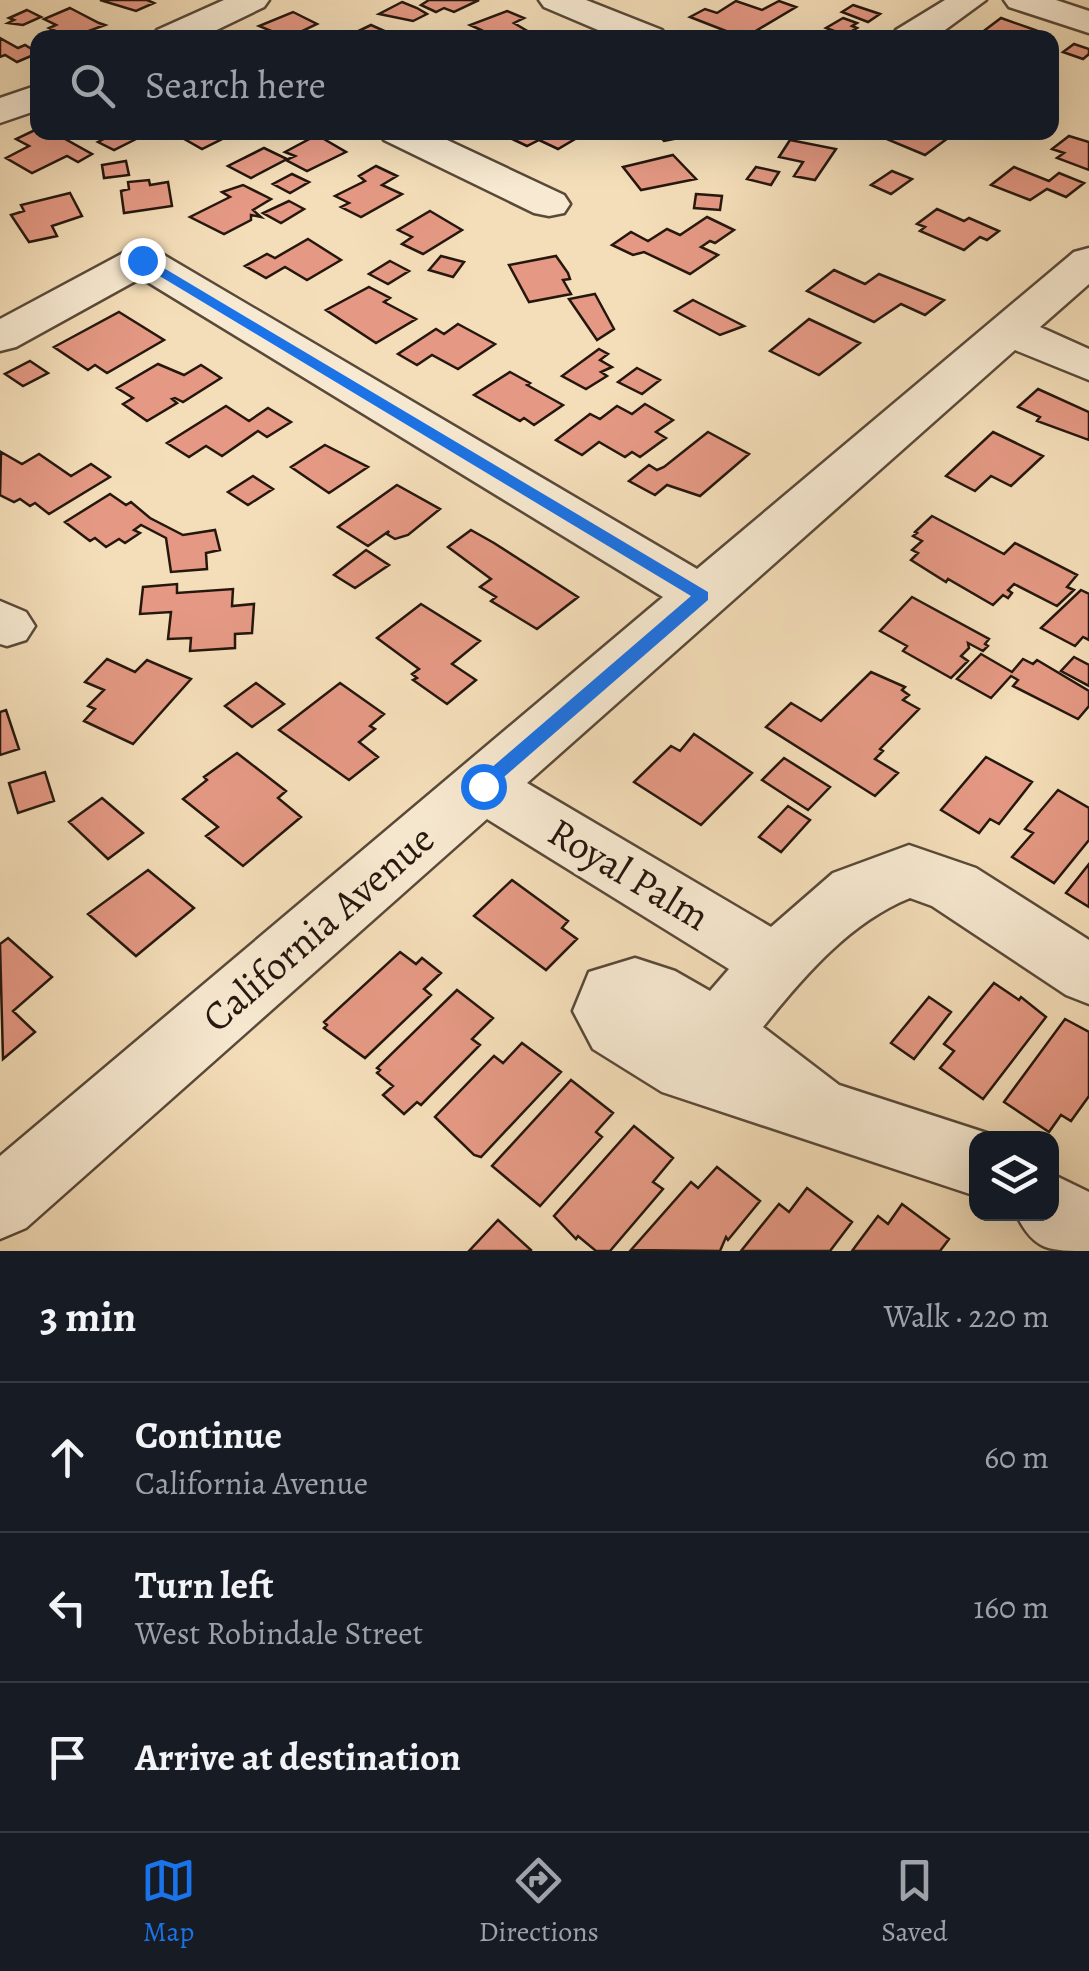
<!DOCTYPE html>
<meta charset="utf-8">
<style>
:root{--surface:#171b24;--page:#242831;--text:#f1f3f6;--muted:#9ea1a6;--line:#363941;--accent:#1a73e8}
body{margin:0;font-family:Alegreya,serif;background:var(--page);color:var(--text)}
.controls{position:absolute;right:30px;bottom:30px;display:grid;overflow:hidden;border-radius:20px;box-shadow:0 10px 40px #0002}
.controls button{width:90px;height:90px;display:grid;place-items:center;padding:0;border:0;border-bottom:2px solid var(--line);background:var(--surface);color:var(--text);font:50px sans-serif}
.stop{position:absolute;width:30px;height:30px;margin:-22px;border:8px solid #1a73e8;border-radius:50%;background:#fff}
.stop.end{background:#1a73e8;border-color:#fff;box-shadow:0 2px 10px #0008}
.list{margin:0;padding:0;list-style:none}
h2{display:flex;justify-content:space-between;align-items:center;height:130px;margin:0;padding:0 40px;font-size:42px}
h2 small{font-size:32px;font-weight:400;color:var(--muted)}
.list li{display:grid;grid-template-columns:65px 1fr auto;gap:30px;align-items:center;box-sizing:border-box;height:150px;padding:0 40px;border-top:2px solid var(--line)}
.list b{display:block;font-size:38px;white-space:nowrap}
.list p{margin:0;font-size:32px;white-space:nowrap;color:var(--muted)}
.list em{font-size:32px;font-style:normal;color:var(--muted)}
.icon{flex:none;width:55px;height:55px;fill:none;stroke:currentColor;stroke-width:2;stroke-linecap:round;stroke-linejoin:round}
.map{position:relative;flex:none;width:1089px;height:1251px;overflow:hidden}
.search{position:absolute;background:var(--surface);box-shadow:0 10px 40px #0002;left:30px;right:30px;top:30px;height:110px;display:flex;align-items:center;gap:25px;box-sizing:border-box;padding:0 35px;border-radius:20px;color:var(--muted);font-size:38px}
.sheet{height:580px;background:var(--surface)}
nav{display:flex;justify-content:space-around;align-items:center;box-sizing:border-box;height:140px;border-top:2px solid var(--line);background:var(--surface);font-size:28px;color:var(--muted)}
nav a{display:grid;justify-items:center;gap:5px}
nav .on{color:var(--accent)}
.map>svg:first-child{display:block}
.building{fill:#e59984;stroke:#25170e;stroke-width:2.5}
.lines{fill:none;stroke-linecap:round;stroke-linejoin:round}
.minor-casing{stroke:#594939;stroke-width:5}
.minor{fill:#f8ead2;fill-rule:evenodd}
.route{fill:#1a73e8}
.labels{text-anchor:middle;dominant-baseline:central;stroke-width:9;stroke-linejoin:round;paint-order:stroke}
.street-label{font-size:40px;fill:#25170e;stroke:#f8ead2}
</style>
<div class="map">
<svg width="1089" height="1251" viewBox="0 0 1089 1251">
<rect width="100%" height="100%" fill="#f4deb9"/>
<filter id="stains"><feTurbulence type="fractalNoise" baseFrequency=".002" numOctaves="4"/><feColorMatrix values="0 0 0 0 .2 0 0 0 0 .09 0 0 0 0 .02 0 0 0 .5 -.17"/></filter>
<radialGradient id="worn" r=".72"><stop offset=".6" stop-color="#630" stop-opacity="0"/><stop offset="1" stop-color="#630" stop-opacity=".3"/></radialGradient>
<path class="building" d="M100,0H147L154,3L136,11Z
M429,0H479L454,12L444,8L436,12L421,5Z
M736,1L762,10L779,1L796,7L744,38L690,17L705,9L717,13Z
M402,2L417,8L427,14L413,21L379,14Z
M853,5L880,14L868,22L842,12Z
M70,8L99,23L105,25L70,38L49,28L56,25L44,19Z
M27,10L41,17L23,25L8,23L14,20L9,18Z
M507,11L524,18L514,23L529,32L519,38H483L474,34L481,30L470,25Z
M293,12L317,24L288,38L259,26Z
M843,18L857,23L852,26L857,28L845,35L826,28Z
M1001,18L1035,30L1054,38H995L981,33Z
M371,25L400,38H344Z
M0,38L18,48L25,45L38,53L17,62L5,55L0,57Z
M1074,44L1089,49V54L1083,59L1063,52Z
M35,130L48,138L56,134L92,154L78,162L67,156L32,173L6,158L29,146L16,139Z
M117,132H150L114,150L98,142Z
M172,132H211L222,139L202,149Z
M517,132H587L558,149L539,140L527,146L508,137Z
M656,132H710L664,141Z
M885,132H934L948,138L925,155L889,140L895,136Z
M317,135L346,152L307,171L286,160L295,156L285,152Z
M1069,136L1089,142V170L1057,158L1064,153L1052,149Z
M790,140L836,149L815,180L794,176L803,162L779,157Z
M264,148L287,159L251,178L228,166Z
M673,155L696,179L641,190L623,167Z
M126,161L129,175L104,178L102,165Z
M376,166L397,176L382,185L402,194L361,217L341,207L349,203L335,196L365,181L359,176Z
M756,167L779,172L771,185L747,179Z
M1014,167L1049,181L1059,173L1084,183L1066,197L1047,189L1030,200L991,185Z
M892,171L912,179L891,194L871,185Z
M292,174L309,182L290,193L273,184Z
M149,180L150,185L168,182L172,206L124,213L121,191L129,189L128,182Z
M243,185L271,199L253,210L261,217L251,215V220L224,234L190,217L230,197L222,192Z
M70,193L82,216L52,226L57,236L29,242L11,215L24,211L21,205Z
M696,194L722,196L720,210L694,208Z
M289,201L304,209L281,223L263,213Z
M937,209L964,221L969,218L999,231L987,240L980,237L964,250L920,231L925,227L917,224Z
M430,211L462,230L423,254L402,244L412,237L398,230Z
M707,217L734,230L715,243L710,241L701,247L718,255L690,274L644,252L633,255L612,245L631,232L648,241L667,229L680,235Z
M308,239L341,260L307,280L285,267L266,278L245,266L267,254L275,258Z
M441,256L464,262L453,277L429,270Z
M556,256L568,273L570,279L563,280L571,294L529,302L509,265Z
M390,261L409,271L388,284L369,274Z
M834,270L865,284L879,274L944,300L925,315L901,304L874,322L807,291Z
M369,287L390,298L384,302L416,319L376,343L326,310Z
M595,294L614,329L597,340L569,299Z
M693,300L744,326L720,335L675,311Z
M119,312L164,340L107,373L95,365L88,370L54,347Z
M809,319L860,343L819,375L770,351Z
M458,324L495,344L458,369L432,355L417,365L398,354L436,329L444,334Z
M599,349L608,354L600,360L612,367L601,372L607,376L586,389L562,376Z
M30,361L48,373L23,386L5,374Z
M158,364L184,375L201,365L221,378L183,402L175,398L172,399L177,403L147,421L123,404L133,398L117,388Z
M637,368L660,380L642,394L618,382Z
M510,372L530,383L527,385L563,405L534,425L524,418L520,421L474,395Z
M1038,389L1089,412V440L1037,421L1040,417L1018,407Z
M645,404L673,420L656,432L666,438L640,457L632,452L625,457L599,442L582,455L556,440L590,414L600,419L617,406L632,414Z
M226,406L249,421L268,408L291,422L267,437L258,431L222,456L206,446L189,457L167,443Z
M708,432L749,454L700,496L667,485L655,495L629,481L649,465L657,470L664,467Z
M993,432L1043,456L1011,486L991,476L975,491L946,476Z
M325,445L368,467L329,493L291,467Z
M1,452L22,464L39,454L71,476L91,464L110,477L49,514L35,503L30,506L20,499L14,502L0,495Z
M253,476L273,489L248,505L228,492Z
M397,485L440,509L408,535L395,539L387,534L389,531L368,546L338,527Z
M110,494L126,505L131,502L150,518L183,535L215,530L220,550L206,553L207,569L171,572L166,538L141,525L134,530L140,533L125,543L119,539L106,547L95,538L90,541L65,522Z
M932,516L1004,554L1015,543L1077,575L1067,587L1074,590L1057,606L1014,584L1008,590L1012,593L1008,598L1003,595L993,605L948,579L946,582L911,560L918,553L912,550L922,541L913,536L917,533L915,532Z
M471,530L494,543L578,597L537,629L491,601L496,597L480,587L491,579L448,547Z
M366,550L389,565L355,588L334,575Z
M177,584V593L233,589L232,606L254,604L252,633L235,634V648L190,651L191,638L168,639L171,612L140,614L143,587Z
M1081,590L1089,594V640L1083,637L1075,646L1041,628Z
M912,597L989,639L985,644L988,646L983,651L968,643L969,648L961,656L968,661L951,678L903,651L907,646L880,631Z
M421,604L480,641L452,664L476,680L447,704L413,680L417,678L412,674L419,669L377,638Z
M981,654L1012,672L1023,659L1033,664L1037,660L1089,691V706L1078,719L1013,686L1018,680L1011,676L991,698L957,679Z
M1074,657L1089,665V686L1061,671Z
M107,659L135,672L147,660L191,679L133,744L84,721L95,709L88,706L104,690L85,682Z
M871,672L905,687L902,690L909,695L903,700L919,709L880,749L883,751L875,759L898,773L875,796L766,727L791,703L821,721Z
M256,683L284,704L252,727L225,706Z
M340,683L384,714L370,726L375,729L359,742L378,757L349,780L279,730Z
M6,710L19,749L0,755V712Z
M694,734L752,773L701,825L634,782L671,746L680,751Z
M237,753L286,791L278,798L301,817L243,866L206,836L218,827L183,799L207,780L204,777Z
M986,757L1032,782L999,824L990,819L979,833L941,810Z
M784,758L830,787L808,810L762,780Z
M45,772L54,801L18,813L9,783Z
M1058,790L1089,808V840L1054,883L1012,857L1033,833L1025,829Z
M102,798L143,833L108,859L69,822Z
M788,806L810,820L781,852L759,837Z
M1089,864V907L1066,893Z
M148,870L194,908L136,956L88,914Z
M512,880L568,921L562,928L577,939L546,970L474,916Z
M8,938L52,977L13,1011L35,1032L3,1059L0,944Z
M400,952L416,964L422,958L441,973L424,989L431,995L365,1058L324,1028L327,1025L324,1022Z
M994,983L1019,1000L1021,997L1046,1017L983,1099L940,1068L954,1051L944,1044Z
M457,990L493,1018L472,1039L480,1045L421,1105L417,1102L404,1114L383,1095L393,1086L377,1073L380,1070L377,1068Z
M929,997L951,1012L914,1059L891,1043Z
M1065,1019L1089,1032V1096L1071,1121L1061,1115L1049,1132L1004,1102Z
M522,1043L561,1072L481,1157L474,1155L435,1117L494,1056L503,1063Z
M571,1080L613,1113L596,1132L602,1137L540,1206L492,1166Z
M634,1126L673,1158L653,1182L663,1189L610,1251H596L578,1236L576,1239L554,1216Z
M717,1167L760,1201L728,1240L726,1237L720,1251L631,1250L691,1182L698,1188Z
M807,1188L852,1222L830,1251H741L779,1204L789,1212Z
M902,1204L949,1239L940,1251H852L878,1216L888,1224Z
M498,1220L531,1250L530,1251H469Z"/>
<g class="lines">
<defs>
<path id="minor" d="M224,0H269L264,7L200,38H152L157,30Z
M539,0H586L662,30L667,38H617L544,7Z
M945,0H986L934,38H891L896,30Z
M1004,0H1056L1089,11V33L1009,7Z
M38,85V110L0,123V98Z
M379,132H430L564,195L570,204L564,213L549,216L534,213L384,140Z
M142,247L157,251L697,569L1074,252L1089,248V284L1040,327L1089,349V380L1015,350L527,783L771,927L833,873L909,845L976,868L1089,940V1004L1066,995L932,906L910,898C850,922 803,977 763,1027L839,1085L1002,1138H976V1196L662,1092L593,1049L573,1011L589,972L635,958L675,971L710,991L729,969L487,819L26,1228L0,1239V1156L663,597L141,278L16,347L0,351V319L127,251Z
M0,601L26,612L35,626L26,640L7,646L0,644Z
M1052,1174L1089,1192V1251C1049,1251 1034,1251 1016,1214H1052Z"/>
</defs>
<use href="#minor" class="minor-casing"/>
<use href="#minor" class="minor"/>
</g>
<path class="route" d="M138,258H147L708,592V600L489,790H476V781L691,596L138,263Z"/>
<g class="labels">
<g class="street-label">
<text transform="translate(629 874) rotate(31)">Royal Palm</text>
<text transform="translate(318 928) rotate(-41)">California Avenue</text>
</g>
</g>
<rect width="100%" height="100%" filter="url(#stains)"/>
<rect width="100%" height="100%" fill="url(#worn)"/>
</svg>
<div class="controls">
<button><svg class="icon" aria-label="layers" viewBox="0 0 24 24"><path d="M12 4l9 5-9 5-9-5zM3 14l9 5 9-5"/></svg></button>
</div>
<div class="stop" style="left:483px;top:786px"></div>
<div class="stop end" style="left:142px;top:260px"></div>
<div class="search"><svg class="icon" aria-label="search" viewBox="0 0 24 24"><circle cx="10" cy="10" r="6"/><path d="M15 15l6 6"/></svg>Search here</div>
</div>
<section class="sheet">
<h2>3 min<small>Walk · 220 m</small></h2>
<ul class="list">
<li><svg class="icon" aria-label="ahead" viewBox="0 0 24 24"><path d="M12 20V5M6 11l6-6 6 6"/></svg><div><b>Continue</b><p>California Avenue</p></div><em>60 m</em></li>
<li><svg class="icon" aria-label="left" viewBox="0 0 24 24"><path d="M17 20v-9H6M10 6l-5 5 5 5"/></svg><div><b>Turn left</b><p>West Robindale Street</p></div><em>160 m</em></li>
<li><svg class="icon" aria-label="arrive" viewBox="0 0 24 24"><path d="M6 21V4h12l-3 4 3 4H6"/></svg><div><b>Arrive at destination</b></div></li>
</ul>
</section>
<nav>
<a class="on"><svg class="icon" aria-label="map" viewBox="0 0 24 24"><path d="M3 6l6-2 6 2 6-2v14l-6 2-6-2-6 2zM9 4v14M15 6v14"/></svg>Map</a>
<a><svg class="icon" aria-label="directions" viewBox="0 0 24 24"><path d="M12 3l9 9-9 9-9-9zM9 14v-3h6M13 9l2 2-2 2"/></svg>Directions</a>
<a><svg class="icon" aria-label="saved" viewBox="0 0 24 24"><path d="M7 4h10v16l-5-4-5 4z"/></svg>Saved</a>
</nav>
